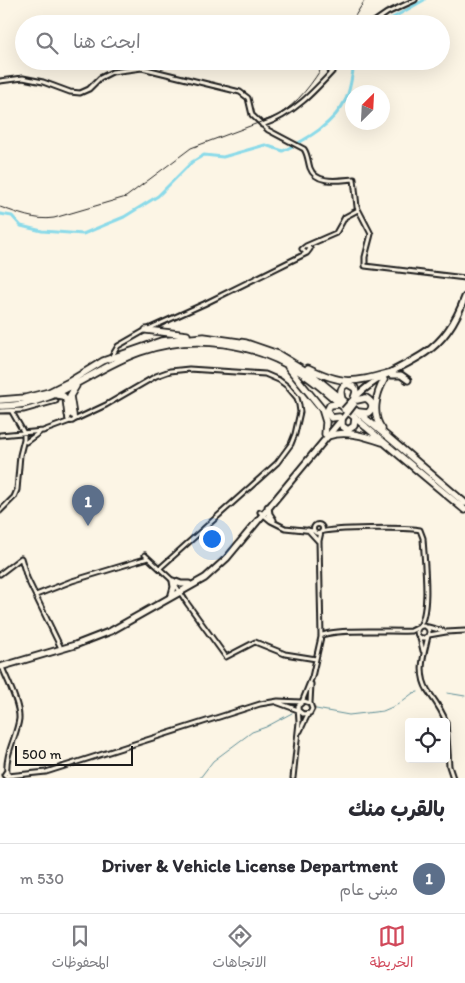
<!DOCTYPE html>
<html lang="ar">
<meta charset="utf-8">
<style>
:root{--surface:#fff;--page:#f2f2f3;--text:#2b2b33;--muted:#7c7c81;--line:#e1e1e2;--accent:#d1495b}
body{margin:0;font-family:Itim,"Playpen Sans Arabic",sans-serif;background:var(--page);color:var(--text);direction:rtl}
.controls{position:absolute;right:15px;bottom:15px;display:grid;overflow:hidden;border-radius:5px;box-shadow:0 5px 20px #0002}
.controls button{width:45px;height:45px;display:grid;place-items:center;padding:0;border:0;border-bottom:1px solid var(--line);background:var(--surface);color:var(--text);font:25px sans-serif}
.compass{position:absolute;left:345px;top:85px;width:45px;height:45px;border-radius:50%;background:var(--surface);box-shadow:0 5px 20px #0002;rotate:24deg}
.scale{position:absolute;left:15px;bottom:12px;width:118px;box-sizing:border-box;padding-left:5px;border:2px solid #1c1c1c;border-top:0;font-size:14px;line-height:18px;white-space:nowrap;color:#1c1c1c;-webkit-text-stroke:4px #fcf5e5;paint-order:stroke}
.you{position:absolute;left:211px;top:538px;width:18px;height:18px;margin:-12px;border:4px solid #fff;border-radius:50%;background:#1a73e8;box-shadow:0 0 0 8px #1a73e833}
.badge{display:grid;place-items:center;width:32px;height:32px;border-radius:50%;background:var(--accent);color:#fff;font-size:16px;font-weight:700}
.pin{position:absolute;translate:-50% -41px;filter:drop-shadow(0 1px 2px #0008)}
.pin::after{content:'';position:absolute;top:26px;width:18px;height:15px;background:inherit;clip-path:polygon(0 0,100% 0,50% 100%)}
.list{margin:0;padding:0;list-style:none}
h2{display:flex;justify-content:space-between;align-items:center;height:65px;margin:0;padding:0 20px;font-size:21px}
h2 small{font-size:16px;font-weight:400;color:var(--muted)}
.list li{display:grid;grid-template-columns:32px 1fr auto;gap:15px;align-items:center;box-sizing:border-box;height:70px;padding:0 20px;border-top:1px solid var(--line)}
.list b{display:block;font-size:19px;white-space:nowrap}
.list p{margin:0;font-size:16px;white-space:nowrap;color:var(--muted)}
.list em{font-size:16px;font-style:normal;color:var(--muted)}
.icon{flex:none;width:28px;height:28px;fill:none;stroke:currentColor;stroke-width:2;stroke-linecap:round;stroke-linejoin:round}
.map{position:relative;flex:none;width:465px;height:778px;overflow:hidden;direction:ltr}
.search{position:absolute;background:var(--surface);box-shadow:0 5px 20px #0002;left:15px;right:15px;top:15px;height:55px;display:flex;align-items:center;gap:12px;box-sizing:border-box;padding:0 18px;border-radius:28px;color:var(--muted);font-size:19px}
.sheet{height:135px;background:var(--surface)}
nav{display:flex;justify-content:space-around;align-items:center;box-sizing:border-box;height:70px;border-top:1px solid var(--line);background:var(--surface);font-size:14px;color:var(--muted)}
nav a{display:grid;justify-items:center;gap:2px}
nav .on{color:var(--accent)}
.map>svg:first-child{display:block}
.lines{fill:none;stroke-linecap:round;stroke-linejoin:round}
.stream{stroke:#5f8e97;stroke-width:1}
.river{stroke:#8bdae9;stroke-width:3}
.tertiary-casing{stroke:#1c1c1c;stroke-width:7}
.primary-casing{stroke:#1c1c1c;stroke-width:9}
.trunk-casing{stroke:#1c1c1c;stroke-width:9}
.tertiary{stroke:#fcf5e5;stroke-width:3}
.primary{stroke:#fcf5e5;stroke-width:5}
.trunk{stroke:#fcf5e5;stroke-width:5.5}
.rail{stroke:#1c1c1c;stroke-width:1}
.primary-bridge-casing{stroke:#1c1c1c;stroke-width:9;stroke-linecap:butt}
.primary-bridge{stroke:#fcf5e5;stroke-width:5}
</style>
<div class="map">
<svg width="465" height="778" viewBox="0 0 465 778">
<rect width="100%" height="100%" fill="#fcf5e5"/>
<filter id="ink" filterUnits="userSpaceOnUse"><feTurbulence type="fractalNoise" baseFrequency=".02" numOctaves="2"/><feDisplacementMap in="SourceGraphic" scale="10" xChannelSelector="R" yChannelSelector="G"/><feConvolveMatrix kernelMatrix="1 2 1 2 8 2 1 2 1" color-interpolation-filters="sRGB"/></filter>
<g filter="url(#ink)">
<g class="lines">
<path class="stream" d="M447,693L465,696
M316,709L349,715L383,711L397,705L413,693L418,692
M200,778L213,761L252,732L266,727L292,713"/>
<path class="river" d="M382,24L424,0
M0,214L12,216L21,226L42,231L83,234L124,217L158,196L192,162L204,155L223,157L265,145L283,151C307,139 334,124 346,99C351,88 352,73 355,61"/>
<defs>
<path id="tertiary" d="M371,24L387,13L415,0
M0,81L23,78L43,82L70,92L80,93L89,89L100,78L112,72L142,68L240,92L248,98L252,115L268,130L304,149C308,155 308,162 310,168C316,185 340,180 354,179L357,207L371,234L365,257V266L465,278
M262,125C296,114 319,86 342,61
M306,246L336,233L345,217L358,210
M112,356L118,346L146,330L204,304L307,253L310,249L306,246L302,249L306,253
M0,411L24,410L56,401
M67.5 418a3.5 3.5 0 1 1 7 0a3.5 3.5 0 1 1-7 0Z
M74,420L106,405L156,376L170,371L189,369L265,374L279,380L287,386L297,398L299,405L300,412L295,434L291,444L277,463L160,568
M0,435L43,431L70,421
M26,442L40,432
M0,511L14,497L17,490L20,455L24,439V433L12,412
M260,512L271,521L285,528L314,531
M313.5 529a4.5 4.5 0 1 1 9 0a4.5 4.5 0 1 1-9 0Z
M308,530L319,542
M321,532C332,528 409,527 420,530L423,538C424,559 431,611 419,627
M145,555L173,581L187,603L226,657L255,642L285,654L316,659
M0,574L21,558L27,578L60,646
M36,595L72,581L148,558
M417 632a6 6 0 1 1 12 0a6 6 0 1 1-12 0Z
M428,627L443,631
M429,635L446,632L465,631
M321,636C332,628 394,632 411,631L419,627
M428,636C424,654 417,673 428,691C435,701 442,710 446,722
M420,638L423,651
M2,667C7,680 20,704 19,719C17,736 5,753 7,773
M276,702L298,710
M302,702L312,677L321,637L319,541L321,532
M310,703L311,684
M446,722L449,766L453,778
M300,731L308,714
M6,772L9,775L6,777L4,775Z
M8,776L46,772L260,704L278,701L301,702
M293,778L299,722L298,706L304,701L310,703L312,709L310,713L303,714L299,711"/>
<path id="primary" d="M391,375H401L408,380
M354,399C374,377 401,369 425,353C445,340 457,319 465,297
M268,507L269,514L273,520
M176,582L181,584H189
M172,594L174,587L173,581
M0,667L75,645L111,631L205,578L227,558L347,413"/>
<path id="trunk" d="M146,330L187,335
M288,367L322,409L326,422L325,434
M308,368C343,385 352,383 389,373
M57,395L63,396L66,399L68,415
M342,399C340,392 340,386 348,384L355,388L356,392L354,398
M0,400L25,398L49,392L67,383L103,361L161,341L204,337L246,343L278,354L311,374L388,437L465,503
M357,400L366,398C373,402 374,408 368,413L359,412
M0,406C56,407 90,369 140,352C194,333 255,342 303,374C326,389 345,410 366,427C399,455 432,483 465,510
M73,415L70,396L76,386
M339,417L331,418L327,411L330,405L340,404
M342,419V426L348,430L354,426L355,418
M382,429C371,415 376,394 384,380
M328,436C345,430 365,436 382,442"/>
</defs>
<use href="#tertiary" class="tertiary-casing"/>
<use href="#primary" class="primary-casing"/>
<use href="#trunk" class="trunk-casing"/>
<use href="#tertiary" class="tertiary"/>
<use href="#primary" class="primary"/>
<use href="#trunk" class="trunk"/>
<path class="rail" d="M350,24L365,0
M0,207C18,213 35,221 54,218L126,197L191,148L277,116C299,102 312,84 326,61"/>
<defs>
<path id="primary-bridge" d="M344,410L352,401
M347,413L354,404"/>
</defs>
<use href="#primary-bridge" class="primary-bridge-casing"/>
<use href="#primary-bridge" class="primary-bridge"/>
</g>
</g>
</svg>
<div class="controls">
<button><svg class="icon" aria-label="locate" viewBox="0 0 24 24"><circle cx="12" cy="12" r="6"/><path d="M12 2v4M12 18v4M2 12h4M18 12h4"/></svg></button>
</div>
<svg class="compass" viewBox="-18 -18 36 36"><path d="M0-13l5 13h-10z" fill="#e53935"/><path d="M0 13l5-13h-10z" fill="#7c7c81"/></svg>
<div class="scale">500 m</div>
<div class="you"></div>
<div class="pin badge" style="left:88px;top:526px;background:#5c6f8a">1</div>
<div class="search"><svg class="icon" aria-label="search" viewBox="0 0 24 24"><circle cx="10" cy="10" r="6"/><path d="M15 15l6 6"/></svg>ابحث هنا</div>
</div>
<section class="sheet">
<h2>بالقرب منك<small></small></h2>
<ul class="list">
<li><span class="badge" style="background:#5c6f8a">1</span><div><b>Driver &amp; Vehicle License Department</b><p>مبنى عام</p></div><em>530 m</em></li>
</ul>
</section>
<nav>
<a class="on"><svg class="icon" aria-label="map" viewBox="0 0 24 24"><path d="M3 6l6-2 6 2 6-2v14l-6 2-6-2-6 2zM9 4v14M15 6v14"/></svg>الخريطة</a>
<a><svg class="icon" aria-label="directions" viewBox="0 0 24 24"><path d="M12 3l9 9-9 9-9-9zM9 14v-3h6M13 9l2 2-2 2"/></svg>الاتجاهات</a>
<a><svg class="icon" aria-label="saved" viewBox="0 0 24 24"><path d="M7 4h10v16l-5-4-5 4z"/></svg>المحفوظات</a>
</nav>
